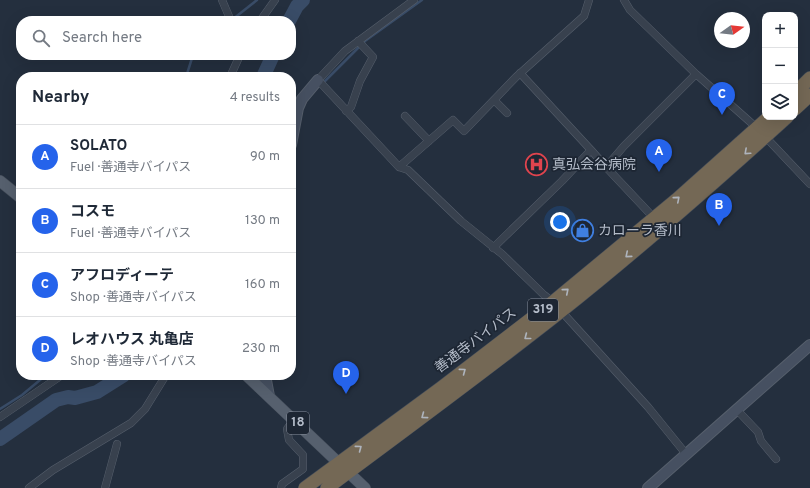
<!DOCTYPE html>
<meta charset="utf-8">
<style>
:root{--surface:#fff;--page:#f6f6f7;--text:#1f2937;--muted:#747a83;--line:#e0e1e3;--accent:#2563eb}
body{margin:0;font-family:Overpass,"Noto Sans JP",sans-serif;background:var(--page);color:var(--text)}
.controls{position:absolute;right:12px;top:12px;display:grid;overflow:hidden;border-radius:8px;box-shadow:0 4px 16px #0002}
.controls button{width:36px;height:36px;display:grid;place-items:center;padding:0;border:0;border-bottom:1px solid var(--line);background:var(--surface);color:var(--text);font:20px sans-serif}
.compass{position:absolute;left:714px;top:12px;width:36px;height:36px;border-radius:50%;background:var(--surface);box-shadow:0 4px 16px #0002;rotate:75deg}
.you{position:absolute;left:560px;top:222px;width:14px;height:14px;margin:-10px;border:3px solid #fff;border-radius:50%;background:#1a73e8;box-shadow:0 0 0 6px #1a73e833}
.badge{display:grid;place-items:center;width:26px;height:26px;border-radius:50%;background:var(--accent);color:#fff;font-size:13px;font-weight:700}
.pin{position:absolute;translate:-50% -33px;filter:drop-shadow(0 1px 2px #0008)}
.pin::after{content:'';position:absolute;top:21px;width:14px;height:12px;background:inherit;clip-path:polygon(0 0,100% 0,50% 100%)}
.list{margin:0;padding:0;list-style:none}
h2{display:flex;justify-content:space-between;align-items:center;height:52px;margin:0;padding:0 16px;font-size:17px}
h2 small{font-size:13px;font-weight:400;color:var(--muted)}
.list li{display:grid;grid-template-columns:26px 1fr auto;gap:12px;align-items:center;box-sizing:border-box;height:64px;padding:0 16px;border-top:1px solid var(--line)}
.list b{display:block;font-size:15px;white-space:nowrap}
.list p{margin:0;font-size:13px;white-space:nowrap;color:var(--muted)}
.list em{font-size:13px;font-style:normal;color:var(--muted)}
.icon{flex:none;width:22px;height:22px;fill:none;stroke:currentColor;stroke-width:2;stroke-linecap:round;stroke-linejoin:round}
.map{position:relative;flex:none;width:810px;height:488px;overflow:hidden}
.search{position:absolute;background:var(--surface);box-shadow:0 4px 16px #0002;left:16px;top:16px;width:280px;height:44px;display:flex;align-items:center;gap:10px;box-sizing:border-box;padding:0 14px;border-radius:16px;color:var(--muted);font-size:15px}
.panel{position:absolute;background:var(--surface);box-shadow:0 4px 16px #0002;left:16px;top:72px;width:280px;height:308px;border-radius:16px}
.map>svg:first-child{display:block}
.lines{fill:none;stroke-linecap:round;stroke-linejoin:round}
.stream{stroke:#394c67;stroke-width:2.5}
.river{stroke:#394c67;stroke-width:14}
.street-casing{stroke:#565f6c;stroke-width:8}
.secondary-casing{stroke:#565f6c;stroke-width:12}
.primary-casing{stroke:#414a57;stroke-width:12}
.highway-casing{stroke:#434c59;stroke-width:14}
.street{stroke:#38414e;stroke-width:7}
.secondary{stroke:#465061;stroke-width:10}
.primary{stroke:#56606e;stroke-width:11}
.highway{stroke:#746855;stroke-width:13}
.oneway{stroke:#aeb4bd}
.labels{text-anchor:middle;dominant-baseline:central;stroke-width:3.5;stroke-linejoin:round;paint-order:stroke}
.shield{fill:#1d2633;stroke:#878f9c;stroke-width:1}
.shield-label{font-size:13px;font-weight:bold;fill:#b4bcc9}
.poi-label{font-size:14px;fill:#b4bcc9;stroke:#1d2633;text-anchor:start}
.street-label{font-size:14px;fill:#b4bcc9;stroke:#1d2633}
</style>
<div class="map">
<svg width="810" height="488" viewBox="0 0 810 488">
<rect width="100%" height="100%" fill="#242f3e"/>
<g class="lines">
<path class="stream" d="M233,19L257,0
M186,77L193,55
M324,82L365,41L422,0
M0,409L22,395L46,375"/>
<path class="river" d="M289,21L297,6L303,0
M263,77L273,55
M0,439L56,400L68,397L75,398L97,392L124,375"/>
<defs>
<path id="street" d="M222,0L231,21
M414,0L345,51L318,80L399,167L408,170L461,221L502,254L544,295L553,302L648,407L686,454
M624,0L630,10L696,74L757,128L810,184
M260,21L275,0
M520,73L591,150
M230,77L240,55
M494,100L507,113
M346,111L351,107L360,81L373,57L358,41
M405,116L429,141
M399,167L453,120L464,131L516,77L584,16L589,0
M606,167L654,218
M493,248L562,181L591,150L606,167L624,146L696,74
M736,409L758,432L761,441L776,459
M0,417L62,375
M29,488L53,470L131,423L145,409L166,375
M105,488L117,444
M281,488L282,484L303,469V455L289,440L287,429L294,420"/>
<path id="secondary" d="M291,145L298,108L302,99L318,80
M265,375L269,396
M648,488L810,345"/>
<path id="primary" d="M0,181L21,198
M246,375L365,488"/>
<path id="highway" d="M795,93L810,78
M795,109L810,95
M305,488L441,388L553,302L676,200L769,117
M327,488C405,430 484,372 560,312C638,250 713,184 787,117"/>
</defs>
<use href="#street" class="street-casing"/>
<use href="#secondary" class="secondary-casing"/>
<use href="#primary" class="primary-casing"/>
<use href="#highway" class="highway-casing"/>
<use href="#street" class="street"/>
<use href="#secondary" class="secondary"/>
<use href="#primary" class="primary"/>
<use href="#highway" class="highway"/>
</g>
<defs><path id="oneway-chevron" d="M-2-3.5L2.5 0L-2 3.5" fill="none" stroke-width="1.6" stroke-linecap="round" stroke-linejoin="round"/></defs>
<g class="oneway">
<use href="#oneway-chevron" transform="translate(747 152) rotate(138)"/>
<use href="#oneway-chevron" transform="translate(677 199) rotate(-41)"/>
<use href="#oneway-chevron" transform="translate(628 255) rotate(140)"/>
<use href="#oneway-chevron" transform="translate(566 291) rotate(-40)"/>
<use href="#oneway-chevron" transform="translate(527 337) rotate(142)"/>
<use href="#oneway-chevron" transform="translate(463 371) rotate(-37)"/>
<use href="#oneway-chevron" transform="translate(424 416) rotate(143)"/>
<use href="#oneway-chevron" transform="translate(359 448) rotate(-37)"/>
</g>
<defs>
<symbol id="hospital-ring" viewBox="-11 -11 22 22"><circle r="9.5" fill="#1d2633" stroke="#e0444e" stroke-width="1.5"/><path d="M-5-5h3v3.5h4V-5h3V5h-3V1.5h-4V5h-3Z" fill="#e0444e"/></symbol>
<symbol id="shop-ring" viewBox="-11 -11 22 22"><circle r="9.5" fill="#1d2633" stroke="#3f7fe0" stroke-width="1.5"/><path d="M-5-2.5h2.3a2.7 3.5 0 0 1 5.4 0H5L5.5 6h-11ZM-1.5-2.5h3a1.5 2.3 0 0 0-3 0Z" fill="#3f7fe0"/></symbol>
</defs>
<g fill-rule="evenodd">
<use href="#hospital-ring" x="524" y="152" width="25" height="25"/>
<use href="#shop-ring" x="570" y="218" width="25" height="25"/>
</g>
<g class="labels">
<g class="shield">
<rect x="528" y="299" width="30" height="22" rx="3"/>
<rect x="287" y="412" width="22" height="22" rx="3"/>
</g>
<g class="shield-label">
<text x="543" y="310">319</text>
<text x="298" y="423">18</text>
</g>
<g class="poi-label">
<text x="552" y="165">真弘会谷病院</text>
<text x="598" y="231">カローラ香川</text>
</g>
<g class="street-label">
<text transform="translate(476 341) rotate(-37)">善通寺バイパス</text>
</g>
</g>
</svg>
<div class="controls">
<button>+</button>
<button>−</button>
<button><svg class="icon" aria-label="layers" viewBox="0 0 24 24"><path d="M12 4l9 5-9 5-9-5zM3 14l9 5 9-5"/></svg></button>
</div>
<svg class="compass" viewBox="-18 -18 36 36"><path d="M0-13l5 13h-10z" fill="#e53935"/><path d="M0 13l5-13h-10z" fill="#747a83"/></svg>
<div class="you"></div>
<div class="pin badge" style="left:659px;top:172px">A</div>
<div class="pin badge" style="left:719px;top:226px">B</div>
<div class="pin badge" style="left:722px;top:115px">C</div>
<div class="pin badge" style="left:346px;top:394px">D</div>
<div class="search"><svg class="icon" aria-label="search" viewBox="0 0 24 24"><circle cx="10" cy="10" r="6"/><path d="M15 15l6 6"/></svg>Search here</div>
<section class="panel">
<h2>Nearby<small>4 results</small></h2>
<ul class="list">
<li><span class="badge">A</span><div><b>SOLATO</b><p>Fuel · 善通寺バイパス</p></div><em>90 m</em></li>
<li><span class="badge">B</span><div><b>コスモ</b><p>Fuel · 善通寺バイパス</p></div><em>130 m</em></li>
<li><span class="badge">C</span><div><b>アフロディーテ</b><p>Shop · 善通寺バイパス</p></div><em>160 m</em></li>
<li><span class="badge">D</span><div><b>レオハウス 丸亀店</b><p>Shop · 善通寺バイパス</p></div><em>230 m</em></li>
</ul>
</section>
</div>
